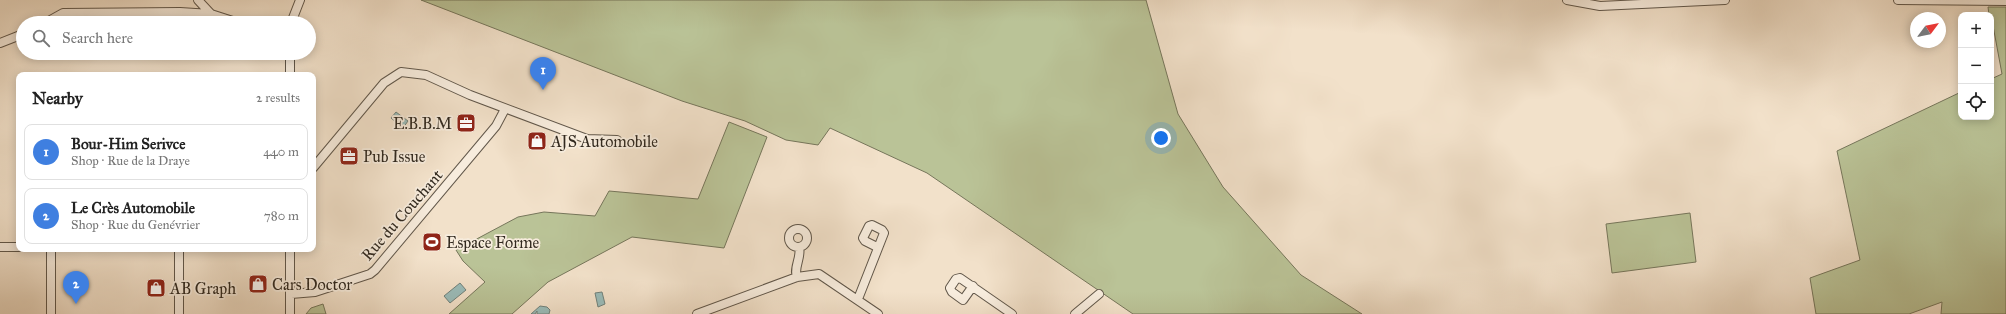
<!DOCTYPE html>
<meta charset="utf-8">
<style>
:root{--surface:#fff;--page:#f2f2f2;--text:#222;--muted:#767676;--line:#e0e0e0;--accent:#7c3aed}
body{margin:0;font-family:"IM FELL Great Primer",serif;background:var(--page);color:var(--text)}
.controls{position:absolute;right:12px;top:12px;display:grid;overflow:hidden;border-radius:8px;box-shadow:0 2px 10px #0003}
.controls button{width:36px;height:36px;display:grid;place-items:center;padding:0;border:0;border-bottom:1px solid var(--line);background:var(--surface);color:var(--text);font:20px sans-serif}
.compass{position:absolute;left:1910px;top:12px;width:36px;height:36px;border-radius:50%;background:var(--surface);box-shadow:0 2px 10px #0003;rotate:58deg}
.you{position:absolute;left:1161px;top:138px;width:14px;height:14px;margin:-10px;border:3px solid #fff;border-radius:50%;background:#1a73e8;box-shadow:0 0 0 6px #1a73e833}
.badge{display:grid;place-items:center;width:26px;height:26px;border-radius:50%;background:var(--accent);color:#fff;font-size:13px;font-weight:700}
.pin{position:absolute;translate:-50% -33px;filter:drop-shadow(0 1px 2px #0008)}
.pin::after{content:'';position:absolute;top:21px;width:14px;height:12px;background:inherit;clip-path:polygon(0 0,100% 0,50% 100%)}
.list{margin:0;padding:0;list-style:none}
h2{display:flex;justify-content:space-between;align-items:center;height:52px;margin:0;padding:0 16px;font-size:17px}
h2 small{font-size:13px;font-weight:400;color:var(--muted)}
.list li{display:grid;grid-template-columns:26px 1fr auto;gap:12px;align-items:center;box-sizing:border-box;height:56px;margin:0 8px 8px;padding:0 8px;border:1px solid var(--line);border-radius:8px}
.list b{display:block;font-size:15px;white-space:nowrap}
.list p{margin:0;font-size:13px;white-space:nowrap;color:var(--muted)}
.list em{font-size:13px;font-style:normal;color:var(--muted)}
.icon{flex:none;width:22px;height:22px;fill:none;stroke:currentColor;stroke-width:2;stroke-linecap:round;stroke-linejoin:round}
.map{position:relative;flex:none;width:2006px;height:314px;overflow:hidden}
.search{position:absolute;background:var(--surface);box-shadow:0 2px 10px #0003;left:16px;top:16px;width:300px;height:44px;display:flex;align-items:center;gap:10px;box-sizing:border-box;padding:0 14px;border-radius:22px;color:var(--muted);font-size:15px}
.panel{position:absolute;background:var(--surface);box-shadow:0 2px 10px #0003;left:16px;top:72px;width:300px;height:180px;border-radius:8px}
.map>svg:first-child{display:block}
.green{fill:#bac397;stroke:#76765b}
.water{fill:#9bbdba;stroke:#71827c}
.lines{fill:none;stroke-linecap:round;stroke-linejoin:round}
.minor-casing{stroke:#61574a;stroke-width:10}
.minor{stroke:#f7ecdd;stroke-width:8}
.labels{text-anchor:middle;dominant-baseline:central;stroke-width:3.5;stroke-linejoin:round;paint-order:stroke}
.poi-label{font-size:16px;fill:#31291f;stroke:#f7ecdd;text-anchor:start}
.street-label{font-size:16px;fill:#31291f;stroke:#f7ecdd}
</style>
<div class="map">
<svg width="2006" height="314" viewBox="0 0 2006 314">
<rect width="100%" height="100%" fill="#f2e1ca"/>
<filter id="stains"><feTurbulence type="fractalNoise" baseFrequency=".005" numOctaves="4"/><feColorMatrix values="0 0 0 0 .2 0 0 0 0 .09 0 0 0 0 .02 0 0 0 .5 -.17"/></filter>
<radialGradient id="worn" r=".72"><stop offset=".6" stop-color="#630" stop-opacity="0"/><stop offset="1" stop-color="#630" stop-opacity=".3"/></radialGradient>
<path class="green" d="M421,0H1146L1178,114L1223,187L1301,275L1362,314H1133L927,173L830,128L818,145L786,140L745,121L682,101Z
M1988,7H2006V314H1941L1942,302L1909,314H1816L1810,278L1860,260L1837,151L1961,92V117H1991V79L2002,74L1991,15H1989Z
M729,122L767,137L724,248L632,237L548,282L512,314H449L485,282L463,261L456,250L518,217L544,212L595,216L609,191L698,199Z
M1690,213L1696,262L1612,273L1606,224Z
M323,304L326,314H306L311,308Z"/>
<path class="water" d="M396,112L408,121L403,128L391,118Z
M460,283L466,290L450,303L444,296Z
M602,292L605,304L598,307L595,293Z
M540,306L547,307L550,310L549,314H537V311L535,314H531Z"/>
<g class="lines">
<defs>
<path id="minor" d="M198,0L211,14L239,23
M1567,0L1600,6L1725,0
M1898,0L2006,1
M45,23L63,13L180,12L211,14
M291,23L300,0
M0,43L23,34
M290,53V75
M313,168L384,83L401,72L426,75L470,95L587,139L617,140
M789 238a9 9 0 1 1 18 0a9 9 0 1 1-18 0Z
M0,247H19
M290,249V314
M797,277C793,268 802,257 799,247
M973,286L963,300L952,292L950,288L956,279L960,278L1012,314
M291,294L315,292L370,274L375,270L496,126L505,109
M858,299L884,233L882,230L872,225L869,226L863,238L865,241L877,247
M51,314V249
M179,314V249
M697,314L797,277L819,274L878,314
M1075,314L1099,294"/>
</defs>
<use href="#minor" class="minor-casing"/>
<use href="#minor" class="minor"/>
</g>
<defs>
<symbol id="office-square" viewBox="-11 -11 22 22"><rect x="-9" y="-9" width="18" height="18" rx="4" fill="#8f2418" stroke="#f7ecdd"/><path d="M-6-3h4V-5.5h4V-3h4V5H-6ZM-1-4.5V-3h2v-1.5ZM-6 0V1H6V0Z" fill="#fff"/></symbol>
<symbol id="shop-square" viewBox="-11 -11 22 22"><rect x="-9" y="-9" width="18" height="18" rx="4" fill="#8f2418" stroke="#f7ecdd"/><path d="M-5-2.5h2.3a2.7 3.5 0 0 1 5.4 0H5L5.5 6h-11ZM-1.5-2.5h3a1.5 2.3 0 0 0-3 0Z" fill="#fff"/></symbol>
<symbol id="stadium-square" viewBox="-11 -11 22 22"><rect x="-9" y="-9" width="18" height="18" rx="4" fill="#8f2418" stroke="#f7ecdd"/><path d="M0-5a6.5 5 0 1 0 0 10a6.5 5 0 1 0 0-10ZM-3.5-1.8h7v3.6h-7Z" fill="#fff"/></symbol>
</defs>
<g fill-rule="evenodd">
<use href="#office-square" x="455" y="112" width="22" height="22"/>
<use href="#shop-square" x="526" y="130" width="22" height="22"/>
<use href="#office-square" x="338" y="145" width="22" height="22"/>
<use href="#stadium-square" x="421" y="231" width="22" height="22"/>
<use href="#shop-square" x="247" y="273" width="22" height="22"/>
<use href="#shop-square" x="145" y="277" width="22" height="22"/>
</g>
<g class="labels">
<g class="poi-label">
<text x="452" y="123" text-anchor="end">E.B.B.M</text>
<text x="551" y="141">AJS Automobile</text>
<text x="363" y="156">Pub Issue</text>
<text x="446" y="242">Espace Forme</text>
<text x="272" y="284">Cars Doctor</text>
<text x="170" y="288">AB Graph</text>
</g>
<g class="street-label">
<text transform="translate(402 215) rotate(-49)">Rue du Couchant</text>
</g>
</g>
<rect width="100%" height="100%" filter="url(#stains)"/>
<rect width="100%" height="100%" fill="url(#worn)"/>
</svg>
<div class="controls">
<button>+</button>
<button>−</button>
<button><svg class="icon" aria-label="locate" viewBox="0 0 24 24"><circle cx="12" cy="12" r="6"/><path d="M12 2v4M12 18v4M2 12h4M18 12h4"/></svg></button>
</div>
<svg class="compass" viewBox="-18 -18 36 36"><path d="M0-13l5 13h-10z" fill="#e53935"/><path d="M0 13l5-13h-10z" fill="#767676"/></svg>
<div class="you"></div>
<div class="pin badge" style="left:543px;top:90px;background:#3f7fe0">1</div>
<div class="pin badge" style="left:76px;top:304px;background:#3f7fe0">2</div>
<div class="search"><svg class="icon" aria-label="search" viewBox="0 0 24 24"><circle cx="10" cy="10" r="6"/><path d="M15 15l6 6"/></svg>Search here</div>
<section class="panel">
<h2>Nearby<small>2 results</small></h2>
<ul class="list">
<li><span class="badge" style="background:#3f7fe0">1</span><div><b>Bour-Him Serivce</b><p>Shop · Rue de la Draye</p></div><em>440 m</em></li>
<li><span class="badge" style="background:#3f7fe0">2</span><div><b>Le Crès Automobile</b><p>Shop · Rue du Genévrier</p></div><em>780 m</em></li>
</ul>
</section>
</div>
